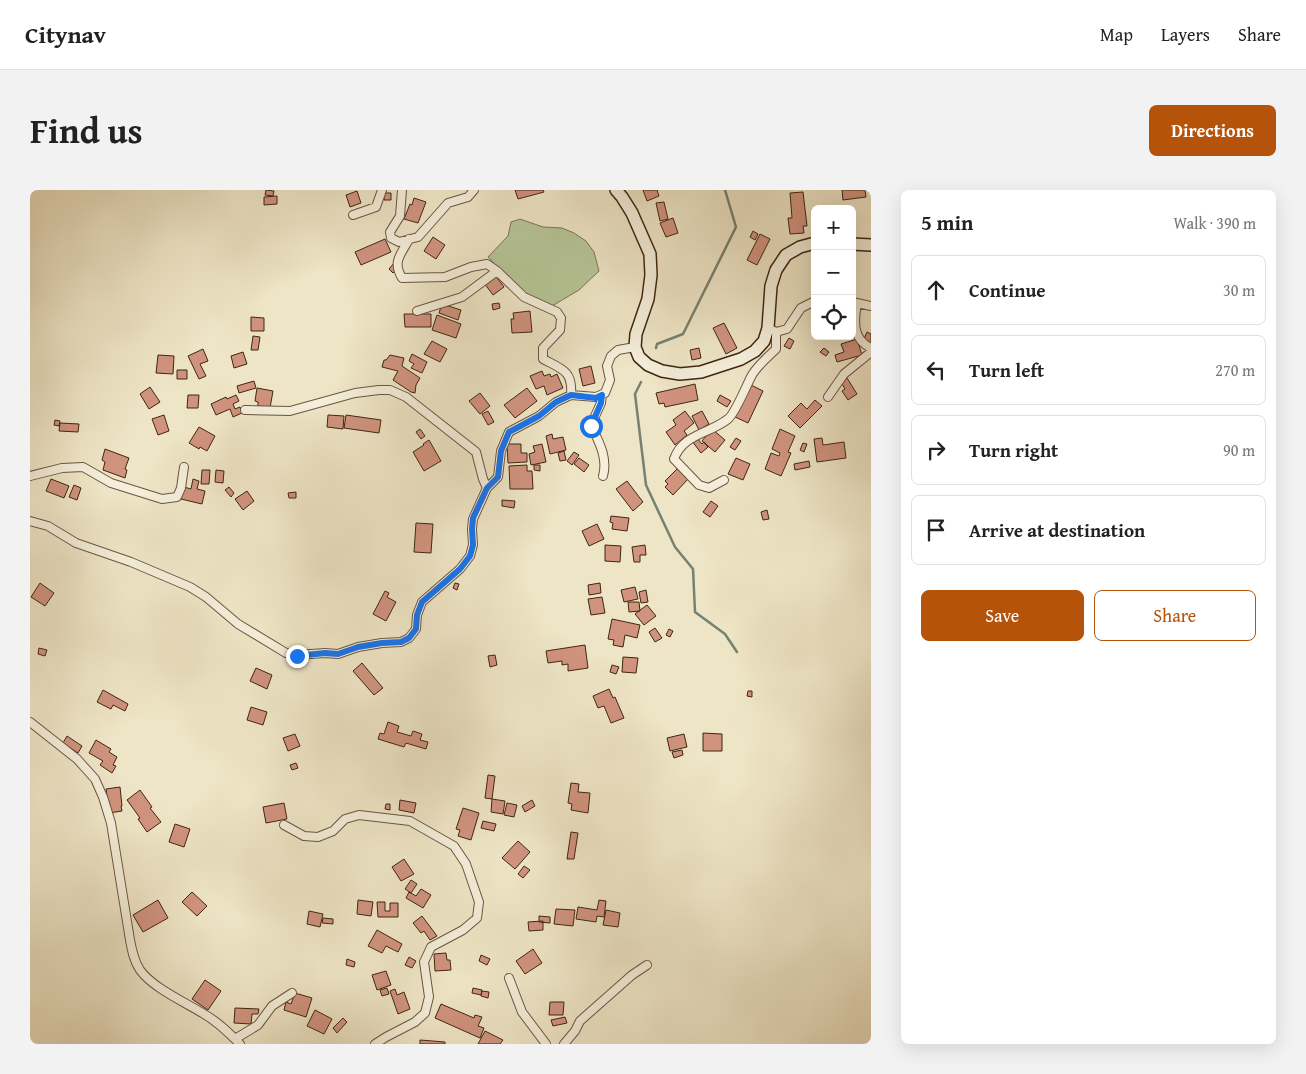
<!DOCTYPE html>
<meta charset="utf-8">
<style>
:root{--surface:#fff;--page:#f2f2f2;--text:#222;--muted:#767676;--line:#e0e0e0;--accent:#b45309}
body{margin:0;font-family:"Gentium Book Plus",serif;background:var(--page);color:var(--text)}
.controls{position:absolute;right:15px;top:15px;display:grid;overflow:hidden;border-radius:8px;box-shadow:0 5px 20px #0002}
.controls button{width:45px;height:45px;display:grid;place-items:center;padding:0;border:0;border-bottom:1px solid var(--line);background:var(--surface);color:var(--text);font:25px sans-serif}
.stop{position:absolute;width:15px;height:15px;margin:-11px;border:4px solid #1a73e8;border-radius:50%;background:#fff}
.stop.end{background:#1a73e8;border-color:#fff;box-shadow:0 1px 5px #0008}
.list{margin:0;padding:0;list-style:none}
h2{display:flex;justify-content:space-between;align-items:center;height:65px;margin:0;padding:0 20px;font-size:21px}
h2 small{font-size:16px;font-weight:400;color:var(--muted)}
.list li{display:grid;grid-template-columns:32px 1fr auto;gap:15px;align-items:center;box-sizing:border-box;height:70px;margin:0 10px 10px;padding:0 10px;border:1px solid var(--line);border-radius:8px}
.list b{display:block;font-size:19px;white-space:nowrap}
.list em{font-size:16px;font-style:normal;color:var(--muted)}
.actions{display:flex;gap:10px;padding:15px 20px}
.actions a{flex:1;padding:11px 0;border:1px solid var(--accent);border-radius:8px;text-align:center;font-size:18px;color:var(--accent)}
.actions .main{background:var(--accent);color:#fff}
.icon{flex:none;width:28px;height:28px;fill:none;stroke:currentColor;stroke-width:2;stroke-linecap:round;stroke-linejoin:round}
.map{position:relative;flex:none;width:841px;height:854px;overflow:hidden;border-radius:8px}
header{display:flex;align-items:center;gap:30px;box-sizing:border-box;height:70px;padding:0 25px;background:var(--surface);border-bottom:1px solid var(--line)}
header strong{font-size:24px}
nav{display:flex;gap:28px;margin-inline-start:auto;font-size:18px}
.intro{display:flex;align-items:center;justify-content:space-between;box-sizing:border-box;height:120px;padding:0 30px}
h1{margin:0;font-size:35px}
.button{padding:12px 22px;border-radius:8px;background:var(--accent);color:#fff;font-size:18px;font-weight:700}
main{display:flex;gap:30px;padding:0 30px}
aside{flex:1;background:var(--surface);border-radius:8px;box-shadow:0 5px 20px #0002}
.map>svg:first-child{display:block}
.green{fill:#b6c597;stroke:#7b7555}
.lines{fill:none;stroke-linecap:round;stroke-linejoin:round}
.stream{stroke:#758172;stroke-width:2.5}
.building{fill:#d0937e;stroke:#402513}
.minor-casing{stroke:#6c5540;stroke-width:10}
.secondary-casing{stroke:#402513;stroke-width:14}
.minor{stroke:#f4eeda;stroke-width:8}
.secondary{stroke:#f4eeda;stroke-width:11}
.route{stroke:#1a73e8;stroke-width:6}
</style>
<header>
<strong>Citynav</strong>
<nav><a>Map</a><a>Layers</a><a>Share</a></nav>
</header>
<div class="intro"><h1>Find us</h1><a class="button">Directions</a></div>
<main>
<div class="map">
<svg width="841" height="854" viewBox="0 0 841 854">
<rect width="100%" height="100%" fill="#eee5c6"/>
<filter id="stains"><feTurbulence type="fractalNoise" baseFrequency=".004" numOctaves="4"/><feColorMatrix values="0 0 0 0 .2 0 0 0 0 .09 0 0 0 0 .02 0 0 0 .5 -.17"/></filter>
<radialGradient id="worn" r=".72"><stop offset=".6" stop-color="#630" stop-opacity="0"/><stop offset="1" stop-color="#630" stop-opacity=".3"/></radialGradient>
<path class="green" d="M490,29L513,37L532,38L544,43L556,51L564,62L569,81L549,100L522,116L489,100L458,67L478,46L481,32Z"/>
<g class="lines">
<path class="stream" d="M626,158L627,154L653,144L706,37L695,0
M611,192L605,204L616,295L645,357L663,379L665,422L695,444L707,462"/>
</g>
<path class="building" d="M236,0L244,1L243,6L235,5Z
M485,0H513L514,2L488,9Z
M613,0H627L629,6L617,11Z
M812,0H835L836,7L813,10Z
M327,1L331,13L320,17L316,5Z
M773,2L777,36H773L774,43L760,44L758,28H762L760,3Z
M354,3H361V10H354Z
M247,6V14L234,15V7Z
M384,8L396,12L388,33L374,29L380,14L382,15Z
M634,12L638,29L630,31L626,13Z
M643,28L648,43L636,47L630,33Z
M723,41L728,44L725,50L720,47Z
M730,44L740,49L727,75L717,70Z
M403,47L415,55L406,69L394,61Z
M355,49L361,62L331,75L325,62Z
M364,73L368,77L363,83L359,79Z
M465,85L474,97L463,105L454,93Z
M469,113L470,118L463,120L462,114Z
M412,114L431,120L428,130L409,123Z
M500,121L502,142L482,143L481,129H484L483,123Z
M374,124H401V137H375Z
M407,125L431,134L426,148L402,140Z
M221,127L234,128V141H221Z
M694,133L707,158L696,164L683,138Z
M837,142L841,144V154L833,151Z
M223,146L230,147L228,160H221Z
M759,148L764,151L760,159L754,156Z
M827,149L832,165L807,172L805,165L814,162L811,154Z
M402,151L417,159L410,172L394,164Z
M669,158L671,168L662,170L660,160Z
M794,158L799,162L796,166L790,162Z
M173,159L178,171L170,174L176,186L169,189L158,166Z
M213,162L217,174L204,178L201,166Z
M382,164L397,172L392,183L381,178L384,174L379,171Z
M128,165L144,166L143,184L126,183Z
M360,165L374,168L372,176L390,188L386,195L385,203L381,202L363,190L368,181L352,177L354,170H356Z
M561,176L565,193L553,196L549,179Z
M147,180H157V189H147Z
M512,181L514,186L520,184L521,187L527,184L533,198L517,205L514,196L506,199L500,186Z
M817,188L827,204L818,210L812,201L815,199L811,192Z
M224,191L226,198L209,203L207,196Z
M665,194L668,210L635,217L634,213L629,214L626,203Z
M719,194L733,201L718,233L703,226Z
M120,197L130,212L119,219L110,204Z
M227,198L243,201L240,218L228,217V212L225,211Z
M497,198L507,211L485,228L474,215Z
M450,203L460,216L450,224L439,211Z
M158,205H169L168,218H157Z
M206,205L209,211L203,214L205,219L210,217L212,223L203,227L200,219L186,225L181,214L196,207L197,209Z
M690,205L701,211L697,217L687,211Z
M785,210L792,216L770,238L758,226L771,213L777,219Z
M458,221L464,232L458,235L452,224Z
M655,221L664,233L654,241L657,245L645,255L636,242L646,235L643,230Z
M672,221L679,234L669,240L662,226Z
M134,225L139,241L128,245L122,229Z
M298,225L314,226L313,239L297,237Z
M316,225L351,230L349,243L314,238Z
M25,230L30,231L29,236L24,235Z
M30,233L49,234L48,242L29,241Z
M169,237L185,246L177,261L170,257L169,259L159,253Z
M390,239L395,246L391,249L386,242Z
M682,239L695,250L685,262L672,251Z
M750,239L765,246L758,262L761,263L751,286L735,279L741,263L749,266L750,263L742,259Z
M522,244L523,249L533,247L536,260L520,264L516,246Z
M667,248L672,254L674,252L678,257L671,263L662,251Z
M706,248L711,251L705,260L700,257Z
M792,248L793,255L814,252L816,268L787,272L784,249Z
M399,250L411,271L394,281L383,262L394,255L393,254Z
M773,253L777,254L774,262L770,260Z
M477,254H491V263H497V272L478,273Z
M512,254L516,272L501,275L499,264L505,262L503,256Z
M75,259L99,268L95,279L97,280L95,288L73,280L75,272L72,270Z
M534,261L536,270L530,271L528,263Z
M544,262L549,265L542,275L537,271Z
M549,268L559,275L554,282L544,274Z
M706,268L720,274L713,290L698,284Z
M779,271L780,277L765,280L764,274Z
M497,275V281H502L503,299H480L479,276Z
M504,275H510V281L504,280Z
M648,278L659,288L643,305L635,297L638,294L635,291Z
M172,280H180L179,294H171Z
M186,280L194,281L193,293L185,292Z
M21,289L39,296L34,308L16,301Z
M163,289L169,291L167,299L175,301L172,314L151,309L154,297L161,299Z
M597,291L613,312L603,321L586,299Z
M44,295L51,298L47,310L39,307Z
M199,297L204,303L201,307L195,300Z
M217,301L224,311L213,320L205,309Z
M266,302V308H259L258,303Z
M472,310L485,311L484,318L472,316Z
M681,311L688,316L680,327L673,322Z
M737,320L739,329L733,330L731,322Z
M581,326L599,328L597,341L582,339L583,333L580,332Z
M386,333L403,334L401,363L384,362Z
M567,334L574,349L559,356L552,341Z
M575,355L591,356L590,372L575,371Z
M615,355L616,365H610V372H604L602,357Z
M10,393L24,403L15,416L1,407Z
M425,393L429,394L427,400L423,398Z
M570,393L571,403L559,405L558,395Z
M605,397L608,409L594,412L591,400Z
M616,400L618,412L611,413L609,402Z
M355,401L359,403L357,407L366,412L356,431L343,424Z
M572,407L575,423L561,425L558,409Z
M598,412H609L610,421L599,422Z
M617,415L626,426L614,435L605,424Z
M582,429L610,435L607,448L595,445L593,457L583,455L584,450L578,449Z
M625,438L632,448L625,452L619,442Z
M639,439L643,441L640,447L636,445Z
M555,455L558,478L538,481V474L532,475V471L518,473L516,461Z
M9,458L17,460L15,466L8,464Z
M465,465L467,475L460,477L458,466Z
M593,467L608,468L606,483L592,482Z
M332,473L353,498L344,505L323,481Z
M582,475L589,477L586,484L580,482Z
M226,478L242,485L237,499L220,491Z
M579,499L583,508L585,507L594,528L581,533L574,516L568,518L563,506Z
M73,500L98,514L95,521L83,515L81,519L67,512Z
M718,501H722V507L717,506Z
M221,517L237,522L233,535L217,530Z
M358,532L369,536L367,542L381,546L383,541L392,544L390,550L398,552L396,559L376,553L374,557L348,549L350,543L354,544Z
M673,543L692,544V561H673Z
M265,544L270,556L258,561L253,548Z
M654,544L657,557L640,561L637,548Z
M37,546L52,556L48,563L33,553Z
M66,550L81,559L79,562L87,567L83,575L86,576L82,583L70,575L73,571L59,563Z
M652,560L653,565L644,568L642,562Z
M266,573L268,578L262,580L260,575Z
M458,585L465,586L462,609L455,608Z
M541,593L549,594L548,602L560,603L558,623L541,620L542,614L538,613Z
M90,597L92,616H91L92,621L79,623L76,599Z
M110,600L122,617L120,618L131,632L117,642L108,629L110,628L97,610Z
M462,609L475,611L473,624L461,622Z
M370,610L386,613L384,623L369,620Z
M502,610L505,616L495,622L492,616Z
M254,613L257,629L236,633L233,617Z
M477,613L487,615L484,627L474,625Z
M356,614H360V620L355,619Z
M433,618L449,623L441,650L428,646L430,640L426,639Z
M453,631L466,634L464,641L451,638Z
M145,634L160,639L154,657L139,652Z
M541,642L548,643L544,669H537Z
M488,651L500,662L485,679L472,668Z
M374,669L384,684L371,691L362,677Z
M494,676L500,680L493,688L488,684Z
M381,690L387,694L381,703L375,699Z
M391,699L401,705L393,718L376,708L379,702L386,706Z
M162,702L177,716L167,726L152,712Z
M128,710L138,728L113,742L103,725Z
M328,710L343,712L341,726L327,724Z
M569,710L576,711L574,727L567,726L566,732L546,729L548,717L567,720Z
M347,712H355V721H360V713H368V727H348Z
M526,719L545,720L543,736L524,734Z
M576,720L590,723L588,737L573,735Z
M279,721L293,724L290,737L277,734Z
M392,726L407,746L400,750L394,741L391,743L383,733Z
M509,726L520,727V733L509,732Z
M293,728L303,729V734L292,733Z
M513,731V740L499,741L498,732Z
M347,740L372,754L368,762L356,756L352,763L338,756Z
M503,759L512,773L495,784L486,771Z
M416,763L417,770H420L421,780L405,781L404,764Z
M451,765L460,769L457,775L449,771Z
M379,767L386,771L382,778L375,775Z
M317,769L325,772L324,777L316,775Z
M356,781L361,795L347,800L342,785Z
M175,790L191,801L178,820L162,809Z
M357,798L359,804L352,806L350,800Z
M443,798L452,800L451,805L442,803Z
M365,799L367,805L374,802L380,819L368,824L360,801Z
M452,801L459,802L458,808L451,806Z
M265,803L282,808L276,827L254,820L256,812L261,814Z
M520,812H534L533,825H519Z
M411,814L444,828L445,825L452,827L448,836L454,838L450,848L405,828Z
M205,818L229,819L228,824H222L221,834L204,833Z
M285,820L302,829L294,844L277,836Z
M535,827L537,833L523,836L521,830Z
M313,828L317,832L307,843L303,838Z
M455,841L473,850L470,854H448Z
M390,850L415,852V854H390Z"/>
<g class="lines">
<defs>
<path id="minor" d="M372,0L370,26L360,42L361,48L369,52L388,47L418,13L438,7L444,0
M323,25L346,17L352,0
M379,49C371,65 362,71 372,88L415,87L441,77L457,74L467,81L494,107L527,122L531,128L530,140L513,158V169C532,179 543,181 541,205
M822,112L827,113C824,131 822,149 841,158
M827,113L841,116
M387,121L432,107L467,81
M742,140L746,142L757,139L771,118L785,111
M572,205L571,213L561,235C569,252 578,268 573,286
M798,207L814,184L841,162
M215,220L260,221L325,203L349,200H360L376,207L446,262L453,289L457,298
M0,286L32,278L53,277L81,293L132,309L147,307L151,298L154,277
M694,290L679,298L669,295L644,269C653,244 679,244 698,229C705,224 717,194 722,185C728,175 738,167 746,159V142
M0,331L18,336L46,353L101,372L160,397L176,407L208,434L256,463L267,465L295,463L308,464L328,457L352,453L371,452L379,448L386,439L387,425L392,412L430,379L440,366L443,355L442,339L443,329L457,298L468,287L471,261L479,242L509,226L526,212L541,205L566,207L575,203L580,190L577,176L581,166L588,160L605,157
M0,532L47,569L65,589L73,607L81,633L100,750C102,761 104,771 110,780C123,798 155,812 174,824C188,832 199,843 210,854
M254,635L274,646L288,647L303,641L315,629L329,625L380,631L424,656L436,674L449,712L447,728L433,740L401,757L394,772L399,807L395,823L385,832L356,847L345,854
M479,788L492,822L516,854
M205,849L228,835L242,816L262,803
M534,854L545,841L550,831L602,785L617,775"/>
<path id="secondary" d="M586,0L592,7L602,23L620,64L621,85L618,109L606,144L605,157L609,167L618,175L632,181L650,184L671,182L711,169L725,161L734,151L738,138L741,96L746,80L756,65L770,57L785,53
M822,54L841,55"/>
</defs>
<use href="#minor" class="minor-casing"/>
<use href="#secondary" class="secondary-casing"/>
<use href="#minor" class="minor"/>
<use href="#secondary" class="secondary"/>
</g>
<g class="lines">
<path class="route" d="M267,466L295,463L308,464L328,457L352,453L371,452L379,448L386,439L387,425L392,412L430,379L440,366L443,355L442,339L443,328L457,298L468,287L471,261L479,242L509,226L526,212L541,205L566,208L572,205L571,213L561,236"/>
</g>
<rect width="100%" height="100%" filter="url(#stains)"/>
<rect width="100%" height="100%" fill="url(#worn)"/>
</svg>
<div class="controls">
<button>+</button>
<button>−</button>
<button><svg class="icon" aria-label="locate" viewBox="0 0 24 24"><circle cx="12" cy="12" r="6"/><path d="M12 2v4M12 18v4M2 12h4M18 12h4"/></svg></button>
</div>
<div class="stop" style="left:561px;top:236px"></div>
<div class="stop end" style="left:267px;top:466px"></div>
</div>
<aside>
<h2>5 min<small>Walk · 390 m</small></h2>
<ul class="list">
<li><svg class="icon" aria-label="ahead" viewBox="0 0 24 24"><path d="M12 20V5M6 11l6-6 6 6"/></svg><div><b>Continue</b></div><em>30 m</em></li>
<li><svg class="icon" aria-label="left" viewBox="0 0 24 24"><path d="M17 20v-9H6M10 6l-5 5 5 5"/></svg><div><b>Turn left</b></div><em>270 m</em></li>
<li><svg class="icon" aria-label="right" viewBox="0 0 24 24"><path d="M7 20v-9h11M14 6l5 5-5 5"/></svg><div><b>Turn right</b></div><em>90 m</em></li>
<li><svg class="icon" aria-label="arrive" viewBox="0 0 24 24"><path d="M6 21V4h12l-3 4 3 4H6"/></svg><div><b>Arrive at destination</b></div></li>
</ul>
<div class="actions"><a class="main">Save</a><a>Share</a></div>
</aside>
</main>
